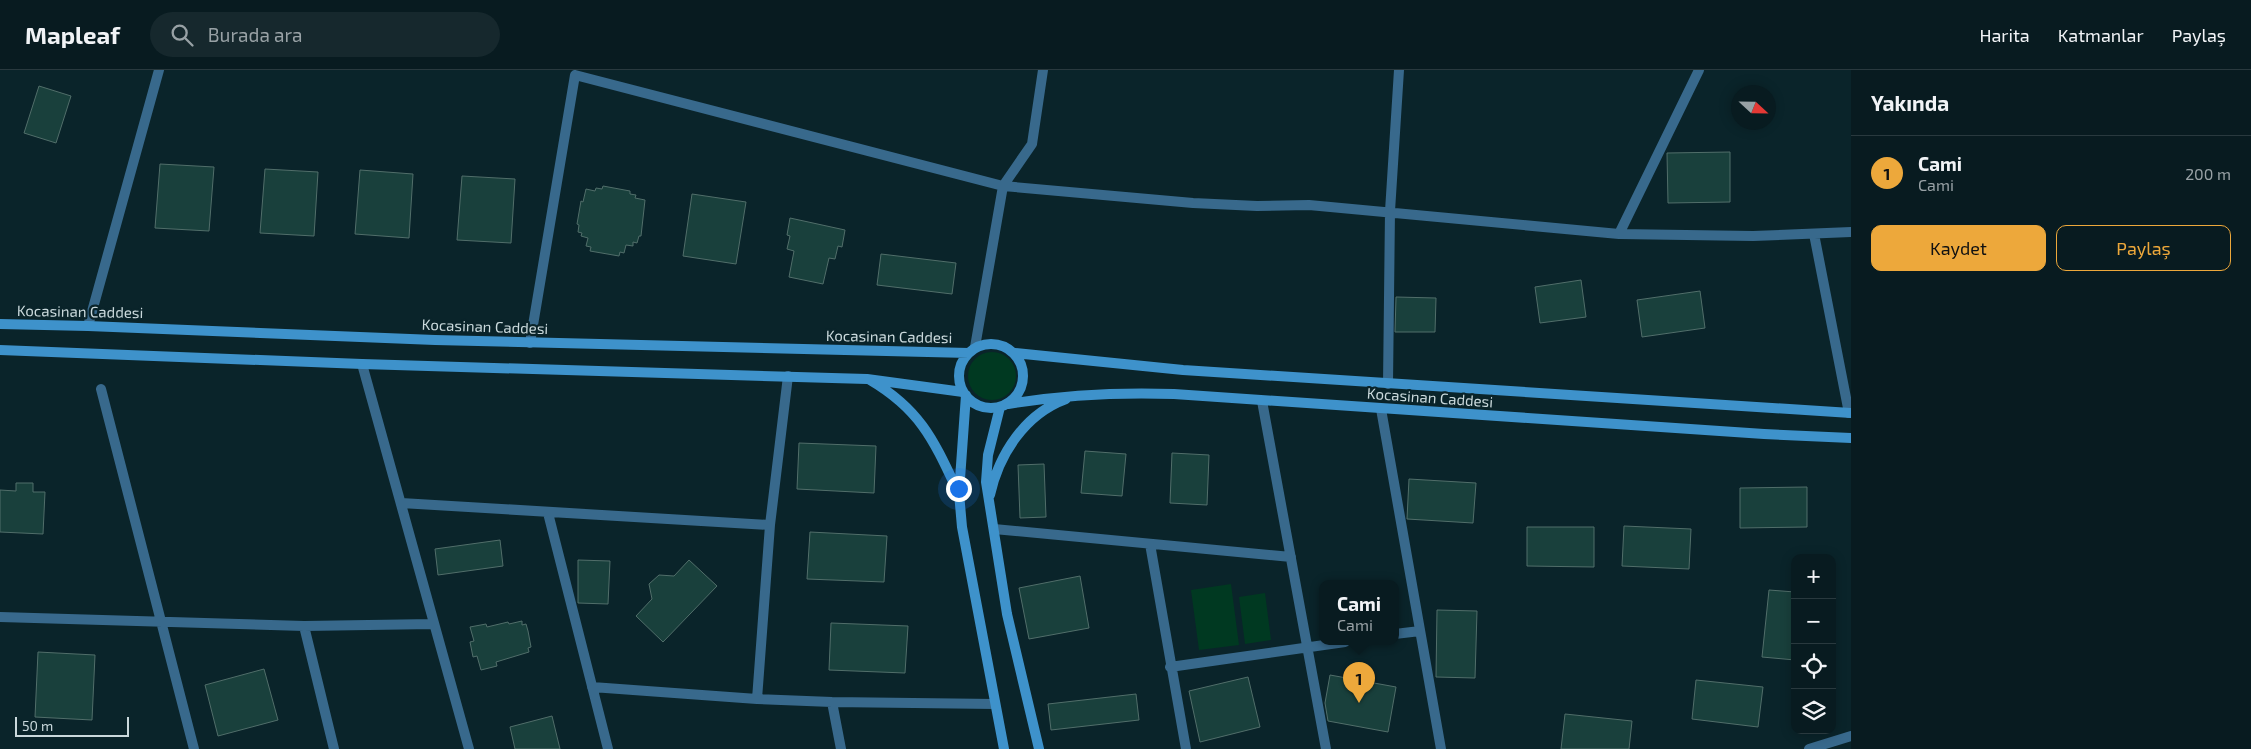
<!DOCTYPE html>
<html lang="tr">
<meta charset="utf-8">
<style>
:root{--surface:#081b20;--page:#16282d;--text:#f1f3f6;--muted:#98a1a5;--line:#29393e;--accent:#eda83b}
body{margin:0;font-family:"Exo 2",sans-serif;background:var(--page);color:var(--text)}
.controls{position:absolute;right:15px;bottom:15px;display:grid;overflow:hidden;border-radius:10px;box-shadow:0 2px 12px #0003}
.controls button{width:45px;height:45px;display:grid;place-items:center;padding:0;border:0;border-bottom:1px solid var(--line);background:var(--surface);color:var(--text);font:25px sans-serif}
.compass{position:absolute;left:1731px;top:15px;width:45px;height:45px;border-radius:50%;background:var(--surface);box-shadow:0 2px 12px #0003;rotate:112deg}
.scale{position:absolute;left:15px;bottom:12px;width:114px;box-sizing:border-box;padding-left:5px;border:2px solid #cad9dc;border-top:0;font-size:14px;line-height:18px;white-space:nowrap;color:#cad9dc;-webkit-text-stroke:4px #0a242a;paint-order:stroke}
.you{position:absolute;left:958px;top:418px;width:18px;height:18px;margin:-12px;border:4px solid #fff;border-radius:50%;background:#1a73e8;box-shadow:0 0 0 8px #1a73e833}
.badge{display:grid;place-items:center;width:32px;height:32px;border-radius:50%;background:var(--accent);color:#111;font-size:16px;font-weight:700}
.pin{position:absolute;translate:-50% -41px;filter:drop-shadow(0 1px 2px #0008)}
.pin::after{content:'';position:absolute;top:26px;width:18px;height:15px;background:inherit;clip-path:polygon(0 0,100% 0,50% 100%)}
.popup{position:absolute;left:1319px;top:510px;width:80px;height:65px;box-sizing:border-box;display:grid;place-content:center;border-radius:10px;background:var(--surface);filter:drop-shadow(0 1px 4px #0005);font-size:16px;white-space:nowrap;color:var(--muted)}
.popup b{font-size:19px;color:var(--text)}
.popup::after{content:'';position:absolute;left:50%;top:100%;margin-left:-10px;border:10px solid transparent;border-top-color:var(--surface)}
.list{margin:0;padding:0;list-style:none}
h2{display:flex;justify-content:space-between;align-items:center;height:65px;margin:0;padding:0 20px;font-size:21px}
h2 small{font-size:16px;font-weight:400;color:var(--muted)}
.list li{display:grid;grid-template-columns:32px 1fr auto;gap:15px;align-items:center;box-sizing:border-box;height:75px;padding:0 20px;border-top:1px solid var(--line)}
.list b{display:block;font-size:19px;white-space:nowrap}
.list p{margin:0;font-size:16px;white-space:nowrap;color:var(--muted)}
.list em{font-size:16px;font-style:normal;color:var(--muted)}
.actions{display:flex;gap:10px;padding:15px 20px}
.actions a{flex:1;padding:11px 0;border:1px solid var(--accent);border-radius:10px;text-align:center;font-size:18px;color:var(--accent)}
.actions .main{background:var(--accent);color:#111}
.icon{flex:none;width:28px;height:28px;fill:none;stroke:currentColor;stroke-width:2;stroke-linecap:round;stroke-linejoin:round}
.map{position:relative;flex:none;width:1851px;height:679px;overflow:hidden}
header{display:flex;align-items:center;gap:30px;box-sizing:border-box;height:70px;padding:0 25px;background:var(--surface);border-bottom:1px solid var(--line)}
header strong{font-size:24px}
nav{display:flex;gap:28px;margin-inline-start:auto;font-size:18px}
.search{width:350px;height:45px;background:var(--page);display:flex;align-items:center;gap:12px;box-sizing:border-box;padding:0 18px;border-radius:28px;color:var(--muted);font-size:19px}
main{display:flex}
aside{flex:1;background:var(--surface)}
.map>svg:first-child{display:block}
.green{fill:#003921}
.building{fill:#19403c;stroke:#516e6a}
.lines{fill:none;stroke-linecap:round;stroke-linejoin:round}
.minor{stroke:#38698c;stroke-width:10}
.secondary{stroke:#3e92cb;stroke-width:10}
.labels{text-anchor:middle;dominant-baseline:central;stroke-width:4.5;stroke-linejoin:round;paint-order:stroke}
.street-label{font-size:15px;fill:#cad9dc;stroke:#0a242a}
</style>
<header>
<strong>Mapleaf</strong>
<div class="search"><svg class="icon" aria-label="search" viewBox="0 0 24 24"><circle cx="10" cy="10" r="6"/><path d="M15 15l6 6"/></svg>Burada ara</div>
<nav><a>Harita</a><a>Katmanlar</a><a>Paylaş</a></nav>
</header>
<main>
<div class="map">
<svg width="1851" height="679" viewBox="0 0 1851 679">
<rect width="100%" height="100%" fill="#0a242a"/>
<path class="green" d="M968 306a24 24 0 1 1 48 0a24 24 0 1 1-48 0Z
M1231,514L1239,575L1199,580L1191,520Z
M1265,523L1271,570L1245,574L1239,527Z"/>
<path class="building" d="M39,16L71,26L56,73L24,63Z
M1730,82V132L1668,133L1667,83Z
M160,94L214,97L209,161L155,158Z
M265,99L318,102L314,166L260,163Z
M360,100L413,104L409,168L355,164Z
M462,106L515,109L511,173L457,170Z
M603,116L630,121V124L636,125L635,128L645,130L641,166H639L637,173L633,172V176L626,175L624,183L620,182L619,186L590,181L591,177L586,176L588,168L581,166L582,163L578,162L579,155L577,154L581,131L583,132L586,119L595,121L596,118L602,119Z
M692,124L746,132L736,194L683,186Z
M790,148L845,160L842,177L838,176L835,189L829,188L823,214L789,207L794,181L787,179L790,166L787,165Z
M881,184L956,193L952,224L877,215Z
M1581,210L1586,247L1540,253L1535,217Z
M1700,221L1705,258L1642,267L1637,230Z
M1396,227L1436,228L1435,262H1395Z
M799,373L876,376L874,423L797,419Z
M1085,381L1126,384L1122,426L1081,423Z
M1172,383L1209,385L1207,435L1170,433Z
M1044,394L1046,447L1020,448L1018,395Z
M1409,409L1476,413L1473,453L1407,449Z
M16,413H33V422H45L43,464L0,462V420L16,421Z
M1807,417V457L1740,458V418Z
M1624,456L1691,459L1689,499L1622,496Z
M1527,457H1594V497L1527,496Z
M810,462L887,466L884,512L807,509Z
M500,470L503,496L438,505L435,479Z
M578,490L610,491L608,534L578,533Z
M689,490L717,516L663,572L636,546L652,529L649,514L659,505L674,506Z
M1080,506L1089,558L1029,569L1019,518Z
M1769,520L1795,522V590L1762,587Z
M1437,540L1477,541L1475,608L1436,607Z
M522,551V555L526,554L528,561L531,577L528,578L529,582L496,592L497,596L481,600L477,586L473,587L470,572L474,571L470,557L486,554L487,557L508,552L509,554Z
M831,553L908,556L905,603L829,600Z
M38,582L95,585L92,650L35,647Z
M264,599L278,650L218,666L205,615Z
M1330,605L1396,617L1388,662L1328,651L1325,633Z
M1248,607L1260,657L1200,672L1189,621Z
M1696,610L1763,617L1758,657L1692,649Z
M1136,624L1139,650L1051,660L1048,634Z
M1565,644L1632,651L1629,679H1561Z
M552,646L560,679H515L510,657Z"/>
<g class="lines">
<path class="minor" d="M1619,164L1699,0
M1814,164L1849,343
M88,256L159,0
M530,273L575,5L1003,116L1193,133L1257,136L1309,135L1619,164L1753,166L1851,162
M975,277L1003,116L1032,74L1043,0
M362,294L469,679
M788,306L770,455L757,629L832,632L995,634
M1388,314L1390,141L1399,0
M101,319L194,679
M1262,331L1326,679
M1381,339L1441,679
M401,433L770,455
M548,443L608,679
M994,459L1291,487
M1150,474L1186,679
M0,547L304,556L433,554
M304,556L334,679
M1395,564L1420,561
M1170,597L1345,572
M592,617L757,629
M832,632L841,679
M1809,679L1851,666"/>
<path class="secondary" d="M0,254L88,256L435,270L969,283
M959 306a32 32 0 1 1 64 0a32 32 0 1 1-64 0Z
M0,280L362,294L867,309L963,322
M1015,283L1183,300L1851,343
M870,310C921,340 934,371 958,422
M966,325L959,423L962,457L1004,679
M1008,334C1063,325 1118,322 1174,324L1764,364L1851,368
M1000,337L988,385L986,412L1007,544L1039,679
M990,425C999,384 1025,344 1066,329"/>
</g>
<g class="labels">
<g class="street-label">
<text transform="translate(80 241) rotate(1)">Kocasinan Caddesi</text>
<text transform="translate(485 256) rotate(2)">Kocasinan Caddesi</text>
<text transform="translate(889 266) rotate(1)">Kocasinan Caddesi</text>
<text transform="translate(1430 327) rotate(4)">Kocasinan Caddesi</text>
</g>
</g>
</svg>
<div class="controls">
<button>+</button>
<button>−</button>
<button><svg class="icon" aria-label="locate" viewBox="0 0 24 24"><circle cx="12" cy="12" r="6"/><path d="M12 2v4M12 18v4M2 12h4M18 12h4"/></svg></button>
<button><svg class="icon" aria-label="layers" viewBox="0 0 24 24"><path d="M12 4l9 5-9 5-9-5zM3 14l9 5 9-5"/></svg></button>
</div>
<svg class="compass" viewBox="-18 -18 36 36"><path d="M0-13l5 13h-10z" fill="#e53935"/><path d="M0 13l5-13h-10z" fill="#98a1a5"/></svg>
<div class="scale">50 m</div>
<div class="you"></div>
<div class="pin badge" style="left:1359px;top:633px">1</div>
<div class="popup"><b>Cami</b>Cami</div>
</div>
<aside>
<h2>Yakında<small></small></h2>
<ul class="list">
<li><span class="badge">1</span><div><b>Cami</b><p>Cami</p></div><em>200 m</em></li>
</ul>
<div class="actions"><a class="main">Kaydet</a><a>Paylaş</a></div>
</aside>
</main>
